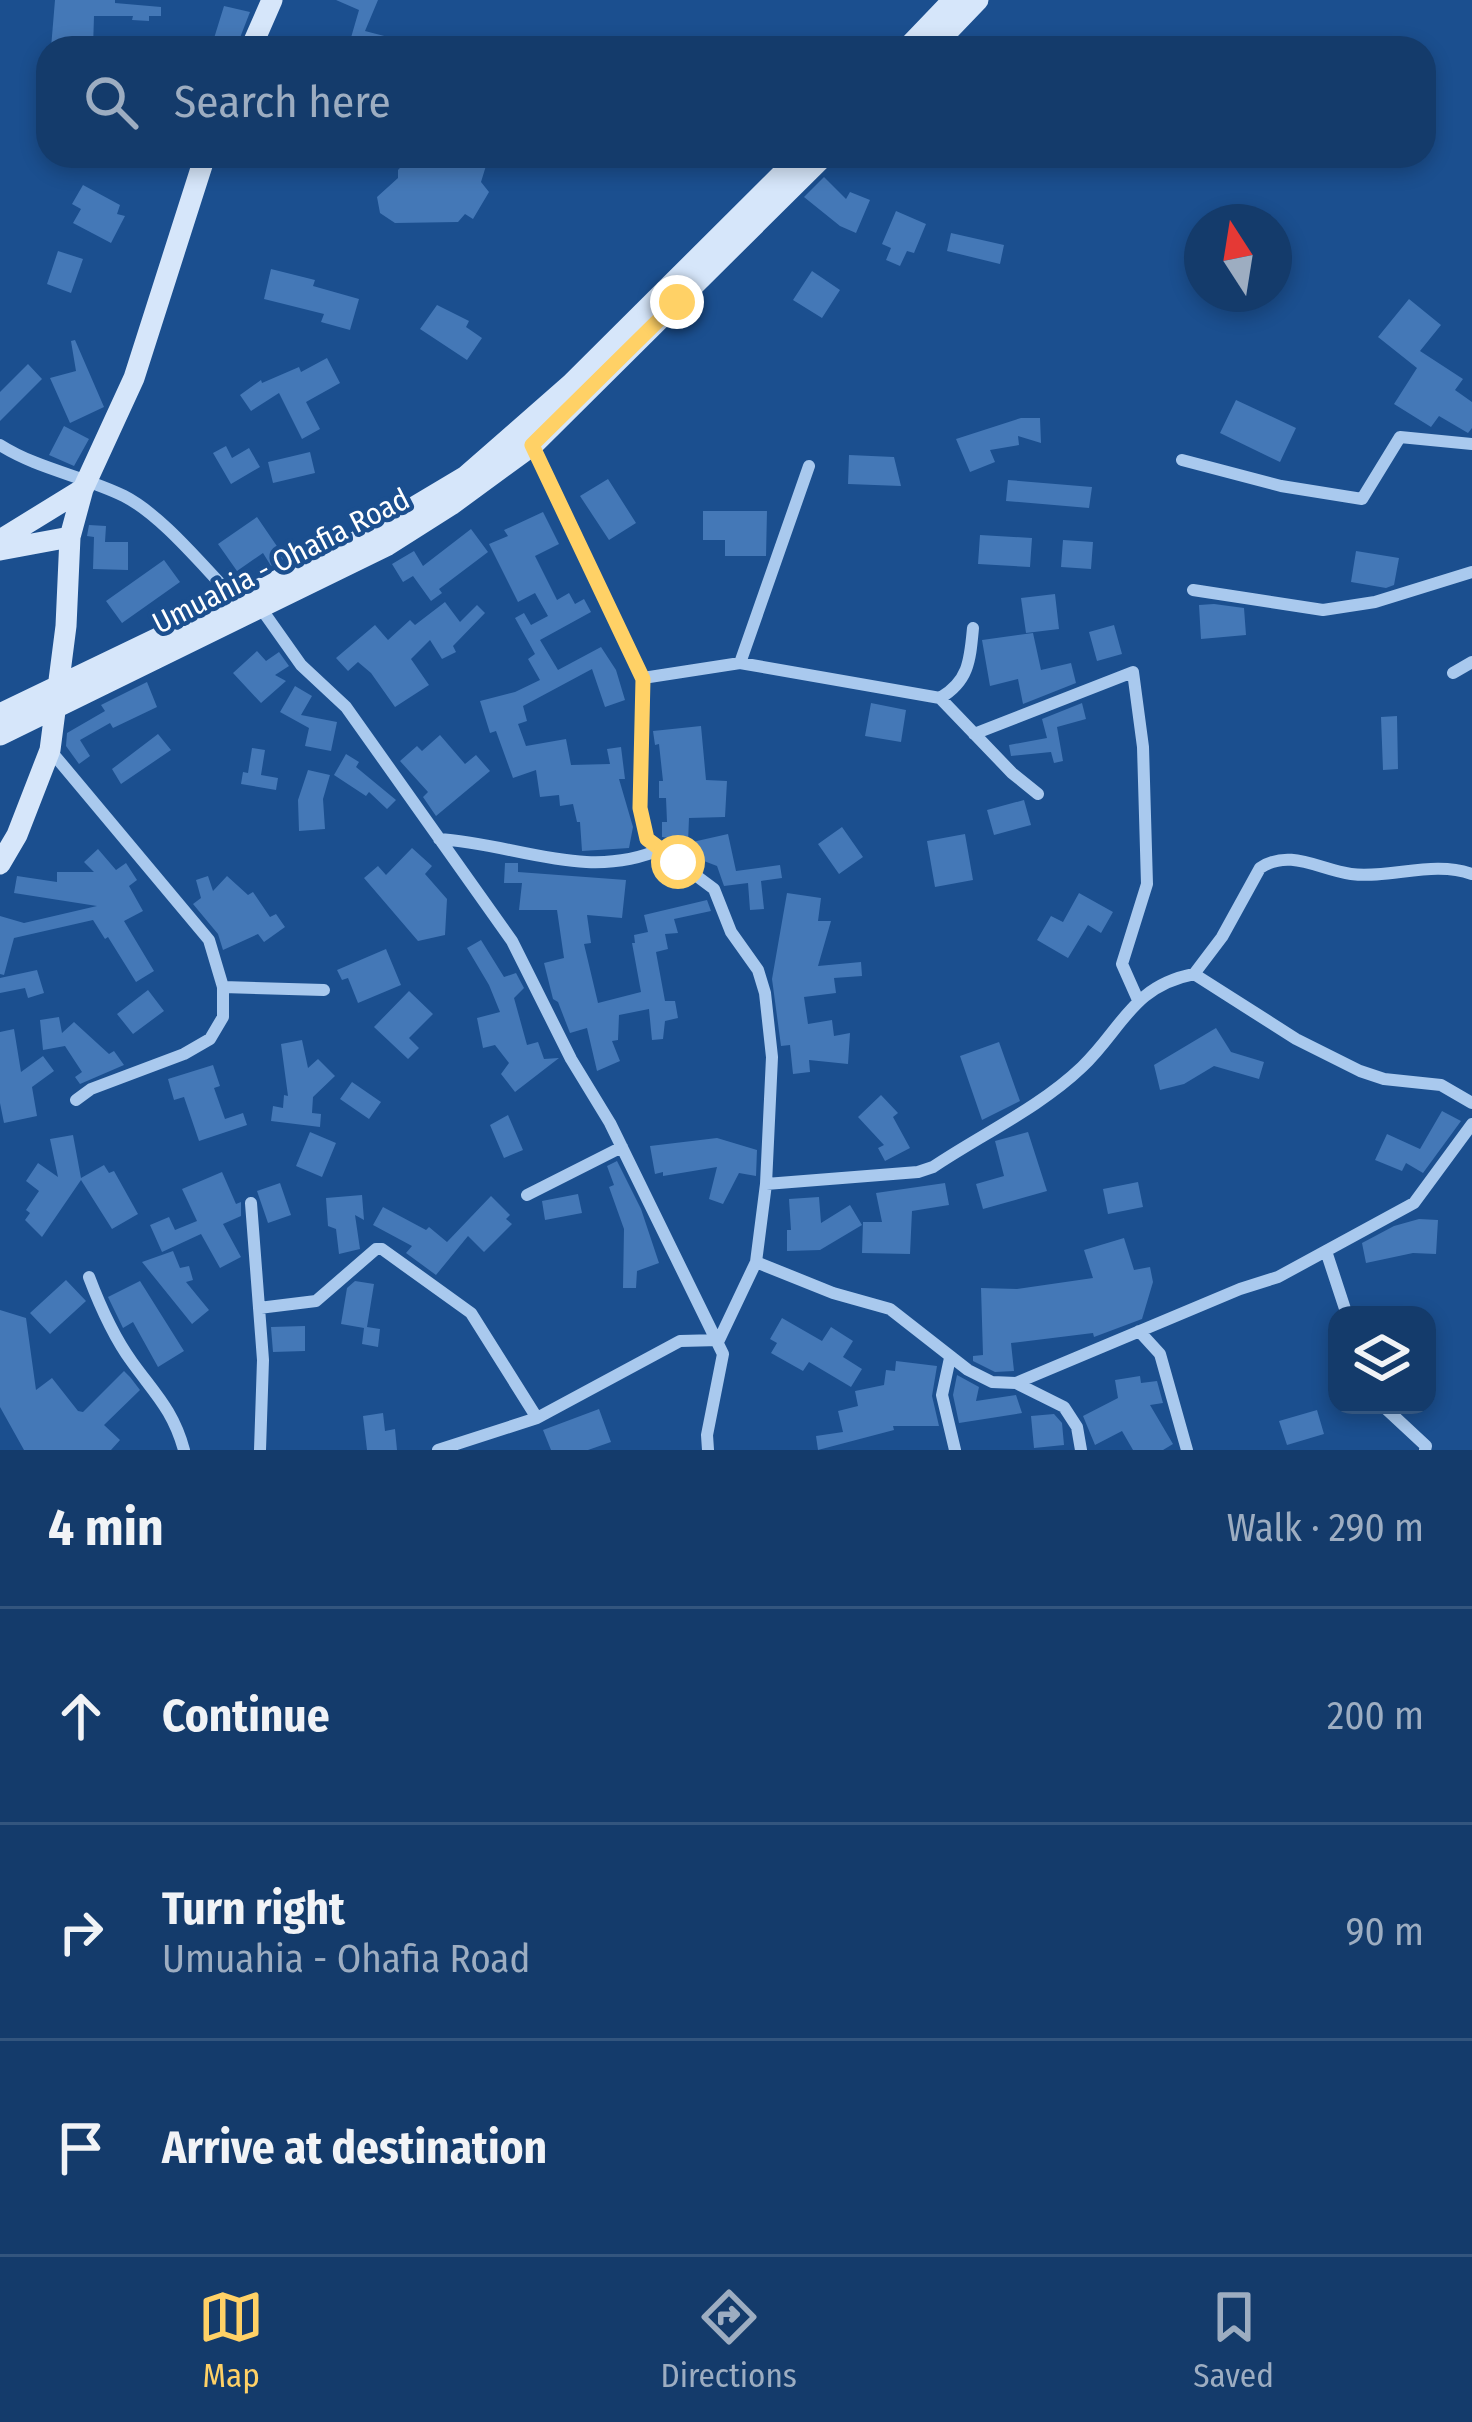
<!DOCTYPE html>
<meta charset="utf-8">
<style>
:root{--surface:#143b6b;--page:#214673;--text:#f1f3f6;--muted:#9dadc1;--line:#33557e;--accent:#ffd166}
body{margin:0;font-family:"Fira Sans Condensed",sans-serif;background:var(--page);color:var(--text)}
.controls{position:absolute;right:36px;bottom:36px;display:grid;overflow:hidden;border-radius:24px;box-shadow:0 6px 18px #0003}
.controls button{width:108px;height:108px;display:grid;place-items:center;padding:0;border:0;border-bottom:3px solid var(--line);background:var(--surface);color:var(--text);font:60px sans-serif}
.compass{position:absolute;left:1184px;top:204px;width:108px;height:108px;border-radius:50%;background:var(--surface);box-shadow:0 6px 18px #0003;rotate:348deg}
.stop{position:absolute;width:36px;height:36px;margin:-27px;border:9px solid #ffd166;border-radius:50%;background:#fff}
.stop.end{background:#ffd166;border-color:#fff;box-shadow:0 3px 12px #0008}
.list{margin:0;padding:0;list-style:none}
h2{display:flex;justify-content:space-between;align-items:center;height:156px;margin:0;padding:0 48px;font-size:51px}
h2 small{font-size:39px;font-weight:400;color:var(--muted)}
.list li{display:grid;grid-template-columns:78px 1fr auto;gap:36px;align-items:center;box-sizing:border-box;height:216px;padding:0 48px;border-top:3px solid var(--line)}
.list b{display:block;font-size:45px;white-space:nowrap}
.list p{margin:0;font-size:39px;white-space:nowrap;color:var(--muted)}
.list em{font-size:39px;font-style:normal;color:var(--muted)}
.icon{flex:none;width:66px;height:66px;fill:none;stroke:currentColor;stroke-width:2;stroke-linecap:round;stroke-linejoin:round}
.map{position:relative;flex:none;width:1472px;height:1450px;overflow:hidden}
.search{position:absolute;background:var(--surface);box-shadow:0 6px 18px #0003;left:36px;right:36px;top:36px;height:132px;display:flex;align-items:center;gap:30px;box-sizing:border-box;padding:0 42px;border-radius:36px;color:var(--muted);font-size:45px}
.sheet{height:804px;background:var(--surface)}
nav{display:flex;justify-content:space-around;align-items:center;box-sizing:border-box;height:168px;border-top:3px solid var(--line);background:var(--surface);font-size:33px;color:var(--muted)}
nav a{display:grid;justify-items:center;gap:6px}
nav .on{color:var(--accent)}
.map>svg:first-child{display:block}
.building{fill:#4478b7}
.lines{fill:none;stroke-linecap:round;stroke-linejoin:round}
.street{stroke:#a9c9ee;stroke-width:12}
.secondary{stroke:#d6e6fa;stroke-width:21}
.route{stroke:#ffd166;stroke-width:15}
.labels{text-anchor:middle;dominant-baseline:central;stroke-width:9;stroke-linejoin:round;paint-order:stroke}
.street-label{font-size:30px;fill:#fff;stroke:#1b4f8f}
</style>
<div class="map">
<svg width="1472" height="1450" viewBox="0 0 1472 1450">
<rect width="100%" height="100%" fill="#1b4f8f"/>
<path class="building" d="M55,0H115V3L161,7V16H149V21L132,20L133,16H94L93,48H51Z
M378,0L365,31L388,37L385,48H348L359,10L336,0Z
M224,6L250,12L236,48H211Z
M411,156H489L481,182L489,192L473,219L465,214L458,222L395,223L380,213L377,197L398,178V170Z
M824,177L846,199L850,192L870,200L856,233L840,226L804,197Z
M83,185L120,205L117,214L125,216L111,243L73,223L81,209L72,204Z
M896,211L926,224L914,253L907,251L900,266L886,260L891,248L882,244Z
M951,233L1004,245L1000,264L947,251Z
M58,251L83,259L71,293L47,284Z
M271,269L315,280L313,286L359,299L350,330L321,322L324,314L264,299Z
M812,271L840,290L822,318L793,300Z
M1409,299L1441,325L1420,351L1463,379L1455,390L1472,402V428L1468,433L1439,416L1431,427L1394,404L1417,368L1378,337Z
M437,305L469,321L466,327L482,338L467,360L420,329Z
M75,340L104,407L70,423L50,378L76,371L71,341Z
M327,358L340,383L306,402L320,429L302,439L279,393L251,411L240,395L261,380L262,383L299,367L301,372Z
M28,364L42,379L0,421V392Z
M1236,400L1296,428L1280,462L1220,433Z
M1021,418H1040L1041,443L1018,436L1019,445L990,450L995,462L970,472L956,439Z
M64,426L89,439L74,466L49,455Z
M226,446L232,458L249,448L260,467L231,484L213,453Z
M310,452L315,473L273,483L268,462Z
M849,455L894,457L901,486L848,484Z
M608,479L636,523L609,540L580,496Z
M1008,480L1092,487L1089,508L1006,501Z
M703,511H767L766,556H725V540H703Z
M543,512L559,544L535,556L557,600L569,593L575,604L584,599L591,612L540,640L558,670L601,647L616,670L625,700L605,707L592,669L523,706L527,721L518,724L526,746L566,739L571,765L610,764L607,749L621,747L625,779H619L633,827L629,848L582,851L580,822H577L573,804L560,806L559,795L540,797L536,770L513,778L496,731L490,733L480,701L515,692L540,680L528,659L535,654L515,618L524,613L531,625L548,616L535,593L518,602L489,544L508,536L504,530Z
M257,517L285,558L271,566L263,553L237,571L218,544Z
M89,525L106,526L105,542H128V570L93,569L94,537L87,536Z
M471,529L488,552L439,589L442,593L431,601L413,576L403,582L392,564L414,551L423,566Z
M980,535L1032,538L1030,567L978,564Z
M1063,540L1093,542L1091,569L1061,567Z
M1356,551L1399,558L1394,585L1386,588L1351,582Z
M164,560L180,582L122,623L106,601Z
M1055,594L1059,629L1026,633L1021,598Z
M445,602L460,622L477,605L485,613L453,646L456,652L442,659L430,640L411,659L429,685L395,707L371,673L358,662L348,671L336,658L375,625L388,640L410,620L415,625Z
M1214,604L1244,608L1246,635L1201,639L1199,605Z
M1114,625L1122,654L1097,661L1089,632Z
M1033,633L1041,670L1071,663L1076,683L1023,704L1018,679L990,686L982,640Z
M257,651L266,661L279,652L289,666L275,675L286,681L261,703L233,673Z
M147,682L157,707L113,728L110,723L80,740L90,756L79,764L66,746L67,733L105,711L101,705Z
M295,686L312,696L301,715L337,722L331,751L305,746L309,728L280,712Z
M871,703L906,710L901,742L865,736Z
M1082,703L1086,719L1057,727L1063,761L1054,763L1051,752L1011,756L1009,745L1047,738L1042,719Z
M1397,716L1398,769L1383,770L1381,717Z
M701,726L706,780L727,781L725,817L689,818L688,843L728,834L736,871L780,865L782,878L761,881L764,909L750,910L748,883L724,886L717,866L683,853L673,846L676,839L662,837V822H667L666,798H659V781H663L659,744L655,745L653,731Z
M158,734L171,750L121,784L112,769Z
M440,735L465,764L476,755L490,771L436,816L423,797L428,792L400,761L417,746L422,751Z
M252,748L265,750L261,775L278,778L276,790L241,784L243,772L248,773Z
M346,754L359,762L356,767L396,800L387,809L369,792L366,796L334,775Z
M308,770L330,775L323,799L325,829L299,831L298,800Z
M1024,800L1031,825L994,835L987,810Z
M842,827L863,857L839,874L818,844Z
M965,834L973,880L935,887L927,841Z
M412,848L432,866L425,874L447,899L445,935L418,941L364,878L378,866L386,875Z
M98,849L116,870L126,863L137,880L129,886L143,911L124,921L154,971L136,982L108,937L105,939L93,920L14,938L4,975L0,974V916L24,923L97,906L14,893L17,876L57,882V872H94L84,862Z
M505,863H518V872L626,880L622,918L587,915L591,943L584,944L598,1003L641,992L632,943H635L634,935L648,932L644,915L707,900L711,911L674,919L678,933L665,934L668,949L656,952L665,1001H675L678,1018L665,1021L663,1039L652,1040L649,1009L619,1015L618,1040L612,1041L620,1061L597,1071L587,1028L570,1033L558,1002L553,999L544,963L564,958L557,910H519L522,883H504Z
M208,876L213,891L227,876L248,895L253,892L270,917L276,914L285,927L264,942L258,934L223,950L218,934L193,904L201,898L196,880Z
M787,893L821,898L818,921H831L818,966L861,962L862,976L834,978L836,993L804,997L808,1024L832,1020L834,1036L850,1033L848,1064L809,1060L810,1072L793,1074L790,1045L781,1046L772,979Z
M1079,893L1113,912L1101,933L1088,925L1068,958L1037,940L1051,916L1063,922Z
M481,940L504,977L516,973L524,988L514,998L527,1045L538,1042L544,1059L559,1058L515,1092L501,1074L509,1063L495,1045L483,1048L477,1018L500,1012L489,985L467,948Z
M386,949L401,985L358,1003L348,978L342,980L337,970Z
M37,970L44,993L28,998L25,988L0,993V978Z
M148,990L164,1011L133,1034L117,1014Z
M409,991L433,1014L409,1038L419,1048L408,1059L374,1027Z
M59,1017L62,1033L74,1022L109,1054L114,1051L124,1065L80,1084L75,1077L82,1072L65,1046L43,1050L40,1020Z
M1216,1028L1231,1052L1264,1062L1259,1079L1214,1066L1184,1084L1160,1090L1154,1065Z
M14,1029L21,1072L43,1056L54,1071L32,1087L37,1116L4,1123L0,1103V1032Z
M302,1040L308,1068L318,1059L335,1076L313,1097L312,1113L321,1114L320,1127L271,1121L273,1106L283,1108L284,1095L288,1096L281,1044Z
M999,1042L1020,1101L982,1120L960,1056Z
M213,1065L220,1086L214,1088L225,1119L243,1113L247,1125L199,1141L184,1097L174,1100L168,1079Z
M352,1082L381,1102L369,1119L340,1099Z
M881,1095L898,1113L893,1117L910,1148L885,1161L878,1148L884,1145L858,1117Z
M1442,1111L1461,1121L1423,1173L1406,1163L1402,1171L1375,1160L1387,1134L1420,1149Z
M508,1115L523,1150L504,1158L490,1125Z
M310,1132L336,1143L322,1177L296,1166Z
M1028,1132L1047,1191L983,1209L976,1184L1004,1176L995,1141Z
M73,1135L81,1178L104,1165L109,1173L114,1171L138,1214L112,1229L81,1180L42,1237L25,1220L30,1213L26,1210L39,1191L26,1181L38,1163L58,1177L50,1139Z
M717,1138L757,1150L756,1176L739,1173L723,1204L709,1199L717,1167L663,1176V1172L655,1174L650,1146Z
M617,1161L641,1209L659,1263L637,1271L636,1288H623L624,1229L609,1187L614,1185L607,1166Z
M222,1172L236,1204L241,1202V1216L223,1224L241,1257L220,1268L201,1234L162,1252L150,1225L169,1217L175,1230L197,1221L182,1189Z
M1138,1182L1143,1207L1108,1214L1103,1189Z
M280,1183L291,1215L268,1223L257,1191Z
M945,1183L949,1205L912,1211L910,1254L862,1253L863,1222H882L876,1193Z
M578,1194L582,1213L545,1220L542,1201Z
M362,1195L364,1220L355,1215L360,1249L339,1254L336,1229L328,1226L326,1198Z
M491,1196L510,1215L506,1219L512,1224L484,1252L468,1236L436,1275L406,1253L412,1246L373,1225L383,1207L426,1230L429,1227L447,1242Z
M819,1197L821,1223L850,1205L862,1225L820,1250L787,1251V1230H791L789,1199Z
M1419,1219L1438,1220L1436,1254L1413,1253L1366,1263L1362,1243L1394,1226Z
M1124,1238L1134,1270L1150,1267L1153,1282L1142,1319L1094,1337L1093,1333L1011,1343L1014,1371L995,1372L973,1361V1356L983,1355L981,1288L1017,1289L1093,1278L1084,1250Z
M173,1251L180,1268L189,1266L193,1280L186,1282L209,1310L192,1324L142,1262Z
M66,1280L86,1301L50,1334L30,1313Z
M140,1281L184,1351L158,1367L133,1322L123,1328L108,1297Z
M355,1281L374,1284L367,1327L380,1329L378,1347L362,1344L364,1328L341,1324L347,1288Z
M0,1310L26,1318L36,1390L52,1378L78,1411L83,1412L124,1371L130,1377L140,1390L104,1425L120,1440L111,1450H24L0,1407Z
M782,1318L822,1341L831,1327L853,1341L843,1357L862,1369L851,1387L809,1362L803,1371L771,1353L777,1343L770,1339Z
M305,1326V1351L273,1352L271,1327Z
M896,1361L937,1366L932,1396L939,1426H893L894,1430L818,1450L816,1436L843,1432L838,1411L858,1406L855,1391L884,1385L886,1370L895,1371Z
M957,1375L979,1387L976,1401L1016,1395L1022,1413L959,1423L953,1395Z
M1140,1376L1141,1383L1157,1381L1163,1403L1150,1405L1173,1444L1163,1450H1133L1122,1431L1095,1445L1083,1416L1118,1398L1115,1380Z
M599,1409L611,1442L588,1450H551L543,1430Z
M1317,1410L1324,1434L1287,1445L1279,1421Z
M383,1413L385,1431L395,1429L397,1450H367L363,1416Z
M1054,1414L1062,1423L1064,1445L1034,1448L1031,1416Z"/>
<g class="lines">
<path class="street" d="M0,445C38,469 83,476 124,496C163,516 204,568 236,600
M533,445L643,678L740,663L940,698C969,681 970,660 973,628
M1182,460L1281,486L1362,499L1400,437L1472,444
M1193,590L1323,610L1375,602L1472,572
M260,607L301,665L346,707L512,941L571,1059L610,1123L723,1354L707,1435L708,1450
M740,663L809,466
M1453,673L1472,662
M940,698L1012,773L1038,794
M974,734L1133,672L1143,747L1147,884L1122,964L1138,1000
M50,750L209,940L223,987V1017L210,1039L184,1054L91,1089L76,1100
M439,839C513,843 587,882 661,849
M1194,974L1222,937L1260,868C1290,848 1320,870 1351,874C1391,879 1433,860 1472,874
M223,987L324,990
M766,1184L918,1172L933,1167C982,1134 1039,1108 1082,1067C1122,1029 1132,986 1194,974L1296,1039L1360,1071L1384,1079L1441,1085L1472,1103
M527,1195L622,1147
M251,1203L263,1360L260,1450
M1326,1251L1347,1315
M756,1262L833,1293L890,1309L968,1370L992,1382L1016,1383L1064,1407L1077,1427L1081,1450
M89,1277C100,1306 113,1336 132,1362C155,1394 173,1410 184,1450
M259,1308L316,1301L376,1249H382L471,1313L537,1418
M1139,1331L1160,1354L1187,1450
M950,1358L942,1395L955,1450
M1016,1383L1240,1289L1278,1277L1414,1203L1472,1124
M1382,1405L1426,1446L1425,1450
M438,1450L537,1418L680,1341L719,1340L756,1262L766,1184L772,1057L765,993L758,970L731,932L714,889L647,839L640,808L643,678"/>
<path class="secondary" d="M251,48L272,0
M907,48L953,0
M932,48L978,0
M0,540L83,489
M0,550L70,537
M0,714L347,547L466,476L571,384L800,156
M0,735L388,545L451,505L533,445L824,156
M0,864L17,835L50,750L66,626L70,537L83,489L134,378L205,156"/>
</g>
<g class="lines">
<path class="route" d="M677,302L532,445L643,679L640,808L647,839L678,862"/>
</g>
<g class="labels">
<g class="street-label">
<text transform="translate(281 561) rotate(-27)">Umuahia - Ohafia Road</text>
</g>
</g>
</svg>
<div class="controls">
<button><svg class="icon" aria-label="layers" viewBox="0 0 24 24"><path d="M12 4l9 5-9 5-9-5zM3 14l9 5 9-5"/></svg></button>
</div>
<svg class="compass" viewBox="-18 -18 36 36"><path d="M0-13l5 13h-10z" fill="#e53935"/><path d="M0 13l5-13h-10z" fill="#9dadc1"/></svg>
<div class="stop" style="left:678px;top:862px"></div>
<div class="stop end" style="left:677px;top:302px"></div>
<div class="search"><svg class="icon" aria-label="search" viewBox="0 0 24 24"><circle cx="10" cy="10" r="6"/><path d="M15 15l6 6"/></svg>Search here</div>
</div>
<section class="sheet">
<h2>4 min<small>Walk · 290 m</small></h2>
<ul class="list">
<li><svg class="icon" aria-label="ahead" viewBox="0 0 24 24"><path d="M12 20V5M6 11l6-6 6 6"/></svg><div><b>Continue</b></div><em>200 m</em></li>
<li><svg class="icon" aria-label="right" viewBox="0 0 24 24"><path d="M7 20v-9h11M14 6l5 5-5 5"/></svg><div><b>Turn right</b><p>Umuahia - Ohafia Road</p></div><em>90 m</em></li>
<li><svg class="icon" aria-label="arrive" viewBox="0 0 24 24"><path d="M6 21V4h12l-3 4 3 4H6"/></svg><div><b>Arrive at destination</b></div></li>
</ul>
</section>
<nav>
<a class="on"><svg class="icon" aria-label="map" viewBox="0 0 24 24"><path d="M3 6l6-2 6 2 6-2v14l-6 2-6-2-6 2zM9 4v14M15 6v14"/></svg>Map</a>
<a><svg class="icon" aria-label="directions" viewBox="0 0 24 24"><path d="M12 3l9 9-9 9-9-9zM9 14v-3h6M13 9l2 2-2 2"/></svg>Directions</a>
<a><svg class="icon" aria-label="saved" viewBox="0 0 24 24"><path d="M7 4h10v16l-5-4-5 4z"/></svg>Saved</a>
</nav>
